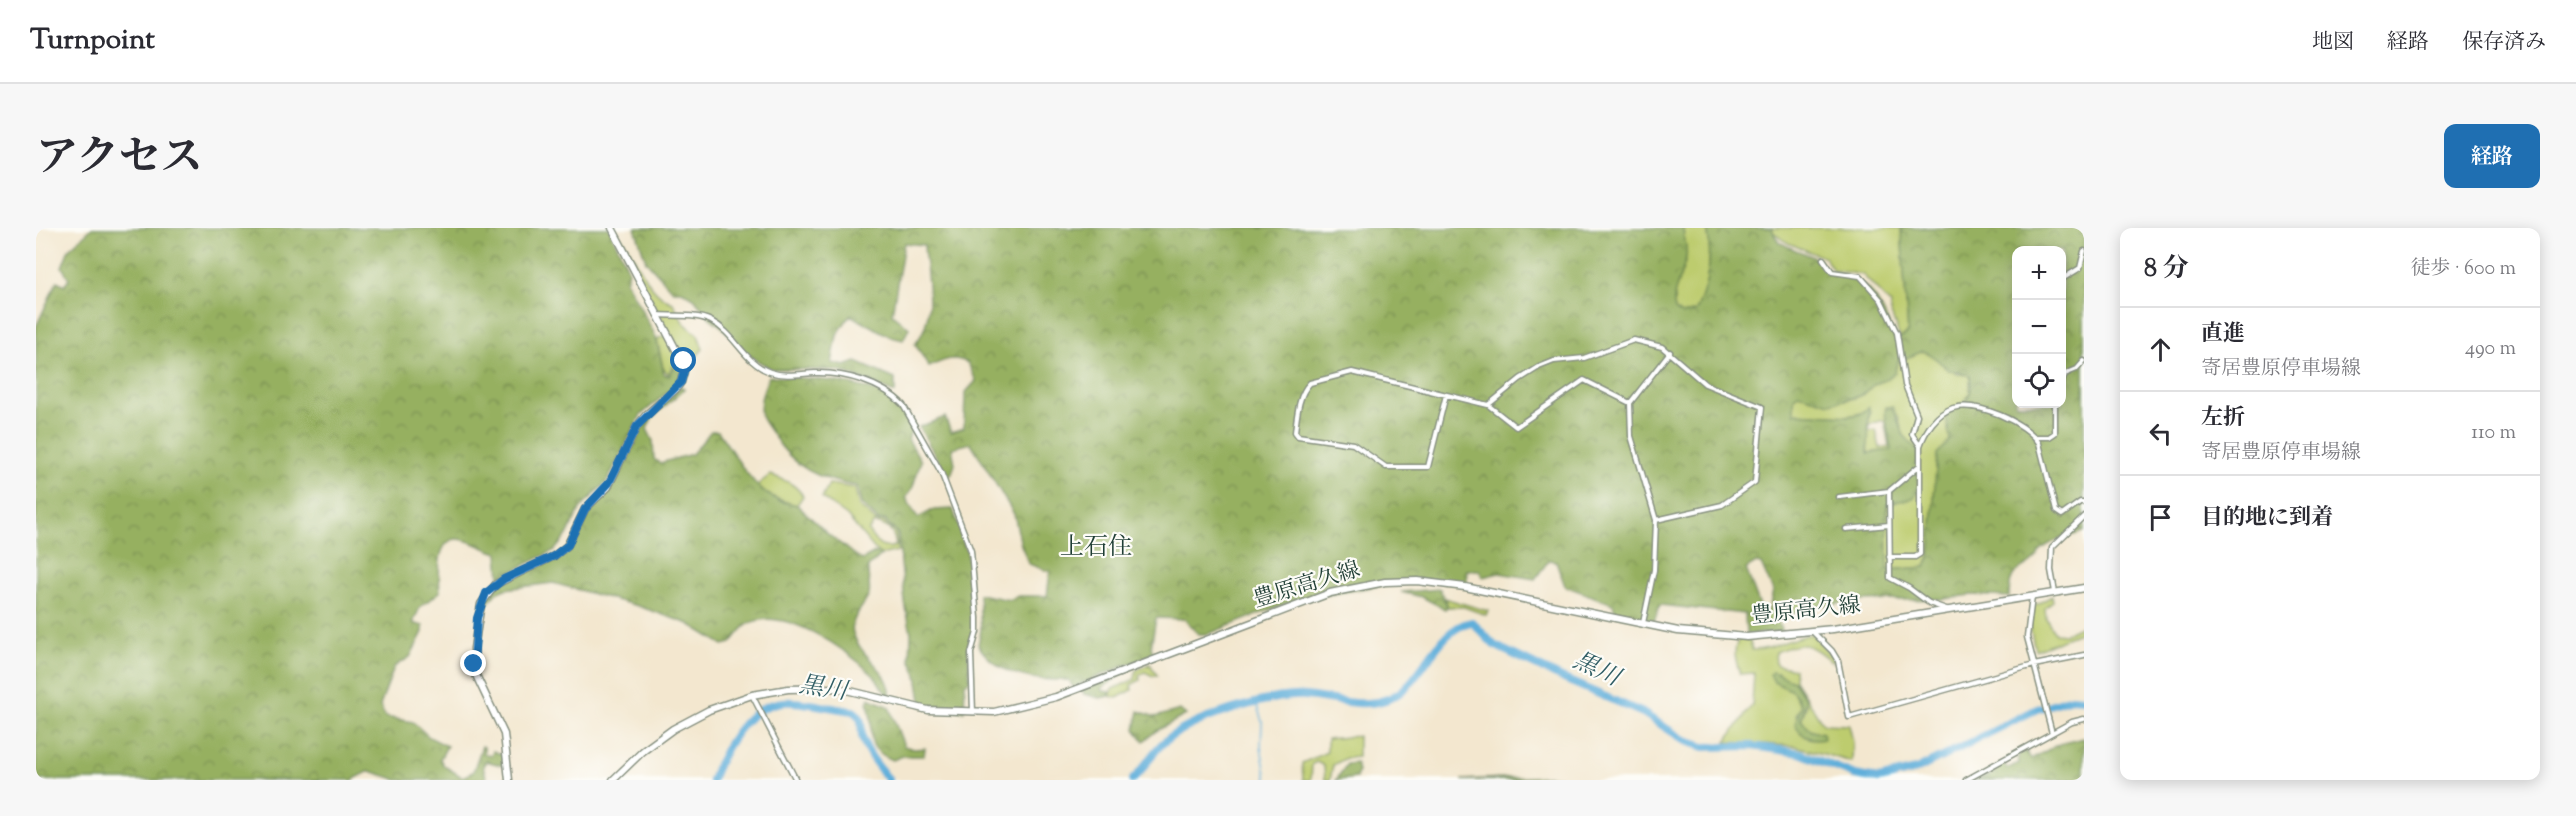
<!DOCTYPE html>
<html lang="ja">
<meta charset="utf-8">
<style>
:root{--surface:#fff;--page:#f7f7f7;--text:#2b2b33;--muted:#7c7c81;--line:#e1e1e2;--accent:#1f6fb2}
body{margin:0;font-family:"Sorts Mill Goudy","Noto Serif JP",serif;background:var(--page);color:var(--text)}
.controls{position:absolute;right:18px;top:18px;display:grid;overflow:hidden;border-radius:12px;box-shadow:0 3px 15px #0003}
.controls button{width:54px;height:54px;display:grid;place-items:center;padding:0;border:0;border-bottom:2px solid var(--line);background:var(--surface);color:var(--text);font:30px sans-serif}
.stop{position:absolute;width:18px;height:18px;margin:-14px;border:4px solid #1f6fb2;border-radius:50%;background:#fff}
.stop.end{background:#1f6fb2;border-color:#fff;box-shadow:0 2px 6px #0008}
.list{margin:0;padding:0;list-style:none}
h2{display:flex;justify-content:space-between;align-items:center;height:78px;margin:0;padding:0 24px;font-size:26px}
h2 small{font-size:20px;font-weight:400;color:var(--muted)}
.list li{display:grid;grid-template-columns:39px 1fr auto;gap:18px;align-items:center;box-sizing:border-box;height:84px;padding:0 24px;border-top:2px solid var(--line)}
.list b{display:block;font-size:22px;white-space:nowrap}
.list p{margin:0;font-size:20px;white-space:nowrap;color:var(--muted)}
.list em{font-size:20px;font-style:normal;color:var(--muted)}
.icon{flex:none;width:33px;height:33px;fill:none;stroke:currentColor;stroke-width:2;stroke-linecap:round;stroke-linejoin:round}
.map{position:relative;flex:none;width:2048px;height:552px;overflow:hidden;border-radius:12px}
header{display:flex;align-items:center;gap:36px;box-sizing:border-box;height:84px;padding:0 30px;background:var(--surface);border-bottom:2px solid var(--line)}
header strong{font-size:28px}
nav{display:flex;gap:33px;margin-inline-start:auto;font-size:21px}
.intro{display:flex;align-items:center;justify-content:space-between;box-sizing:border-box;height:144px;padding:0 36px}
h1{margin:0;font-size:42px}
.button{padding:15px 27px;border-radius:12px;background:var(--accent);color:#fff;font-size:21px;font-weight:700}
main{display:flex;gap:36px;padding:0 36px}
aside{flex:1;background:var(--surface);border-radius:12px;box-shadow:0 3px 15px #0003}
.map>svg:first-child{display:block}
.grass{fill:#bdcc6e;stroke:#6e8451;stroke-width:1.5;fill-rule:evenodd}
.forest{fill:url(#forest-crowns);stroke:#5a764a;stroke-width:1.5;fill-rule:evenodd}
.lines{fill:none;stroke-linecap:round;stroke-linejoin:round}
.stream{stroke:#60afda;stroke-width:1.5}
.river{stroke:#60afda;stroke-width:8}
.minor-casing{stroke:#899282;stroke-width:7}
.secondary-casing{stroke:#899282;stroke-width:9}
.minor{stroke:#fff;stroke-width:4}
.secondary{stroke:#fff;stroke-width:6}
.route{stroke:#1f6fb2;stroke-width:8}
.labels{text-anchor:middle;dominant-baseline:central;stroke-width:4.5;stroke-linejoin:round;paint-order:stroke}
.street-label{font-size:22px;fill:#1f3d34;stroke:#fdfcf7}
.neighbourhood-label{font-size:24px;fill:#1f3d34;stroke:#fdfcf7}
.water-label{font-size:24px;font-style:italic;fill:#325f66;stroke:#fdfcf7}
</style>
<header>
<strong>Turnpoint</strong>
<nav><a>地図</a><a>経路</a><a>保存済み</a></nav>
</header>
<div class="intro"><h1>アクセス</h1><a class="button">経路</a></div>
<main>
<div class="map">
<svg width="2048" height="552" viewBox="0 0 2048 552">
<defs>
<pattern id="forest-crowns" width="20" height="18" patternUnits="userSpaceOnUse" patternTransform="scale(1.5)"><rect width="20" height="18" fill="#96b061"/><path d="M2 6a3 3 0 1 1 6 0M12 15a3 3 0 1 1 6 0" fill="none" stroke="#7a9051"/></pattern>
</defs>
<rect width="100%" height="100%" fill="#fdfcf7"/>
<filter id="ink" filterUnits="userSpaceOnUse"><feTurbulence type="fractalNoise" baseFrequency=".0167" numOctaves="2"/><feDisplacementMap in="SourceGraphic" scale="12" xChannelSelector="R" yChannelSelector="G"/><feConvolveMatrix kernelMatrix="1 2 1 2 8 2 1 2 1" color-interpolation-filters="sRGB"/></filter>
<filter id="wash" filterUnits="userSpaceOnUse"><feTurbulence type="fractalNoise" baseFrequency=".008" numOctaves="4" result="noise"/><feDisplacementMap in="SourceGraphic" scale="24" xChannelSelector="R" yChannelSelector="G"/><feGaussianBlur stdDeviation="1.35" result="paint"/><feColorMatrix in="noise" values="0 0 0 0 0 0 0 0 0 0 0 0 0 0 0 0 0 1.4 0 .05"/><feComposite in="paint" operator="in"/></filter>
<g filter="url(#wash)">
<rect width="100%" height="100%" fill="#f3e7cf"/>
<path class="grass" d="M1647,0H1671C1677,28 1672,57 1660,83L1646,87L1639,82C1634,61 1647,49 1650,29C1652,19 1647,9 1647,0Z
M1736,0H1865L1872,105L1864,110L1854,83L1855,77L1827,47L1797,42L1789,30L1752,15L1736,3Z
M579,2C600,23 607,63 637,75L647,94L662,107L667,121L654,135L628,96Z
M630,107L641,131L632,146L627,140L621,111Z
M1887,123L1895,126L1921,146L1934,147V165L1924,180L1914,212L1901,226L1894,329L1890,339L1851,342V276L1859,275L1877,220L1866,205L1862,188L1849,184L1855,222L1832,225L1830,206L1834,183L1812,188L1758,185V169L1762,166C1783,170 1804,177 1824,168C1830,166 1834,159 1839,156C1852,149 1858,149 1861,134ZM1848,192L1853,218L1844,220L1840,202L1833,203L1834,196Z
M734,247C747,251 760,256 767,268L761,277C746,273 732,269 721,257Z
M793,256L819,260L823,278L841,294H848L860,306L862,323L845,327L841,324L811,288L786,270ZM838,295C853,297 858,304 860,318C844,322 841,316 832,303Z
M2016,368L2017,373L2009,379L2010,390L2019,405L2029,406L2048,397V403L1999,422L1994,398L1997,378Z
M1408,370L1452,383L1450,387L1428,379H1412Z
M1776,406L1799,432L1796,434C1771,414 1769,413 1739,424L1740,437L1759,441V452L1787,496L1813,497L1817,514L1816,534L1759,518L1690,514L1716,477L1718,445L1704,446C1700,434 1696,422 1703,411L1714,412L1716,422C1737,422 1755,409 1776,406ZM1741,444L1746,450L1758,453L1771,476L1765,492C1770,502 1777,504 1787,505H1764L1760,487L1765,478L1756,462L1746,458Z
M1114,436L1121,447L1117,448L1109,444L1103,447L1104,452L1095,457L1096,462L1081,470L1074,468L1077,461L1099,451L1100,442Z
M1322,508V529L1310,530L1297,537L1294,552H1289L1288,538L1281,534L1276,536L1275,552H1267L1266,535L1291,524V511Z"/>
<path class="forest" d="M56,0H573L593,43L590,53L620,109L628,146L633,148L643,131L647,140L642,155L605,187L571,253L544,281L531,307L519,322L464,349L462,325C451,322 442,316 431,313C398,301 403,347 404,364L384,379L377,395L387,398V404L374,429L358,439L344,478L349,489L377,494L393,509L411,518L404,531L408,538L426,549L437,544L446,518L448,519V526L455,528L457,523L468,527V538L450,533L447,538L451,552H362L334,543L316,552H0V99L21,53L29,57L33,51L26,39L33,21Z
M599,0H1647C1647,10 1652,19 1650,29C1647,49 1634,61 1639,82L1646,87L1660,83C1672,57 1677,28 1671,0H1736C1740,22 1767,21 1782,32C1785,34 1788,40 1791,43C1836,52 1842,70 1859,110H1864L1872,105L1865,0H2048V304C2034,308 2016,312 2005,322C2000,327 2005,325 2000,330C1983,348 1974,336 1973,369L1935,367L1908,371L1821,373L1770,380L1741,392L1746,404L1710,407L1709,386L1624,377L1618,393L1580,386L1577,376L1529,358L1520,333L1513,332L1499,351L1463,345L1447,349L1443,342H1431V357L1381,351L1257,373L1172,406H1162L1149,391L1120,390L1115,419L1117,424L1110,429L1037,459L1033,452C998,453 963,449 942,417L945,402L943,366L974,372L980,368H1011L1014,344L993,336L985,317L978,286L935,215L916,220L919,236L915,247L911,248L883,199L909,189L915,204L928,200L929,165L940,153L932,135C917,127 908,132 893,139L879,116C902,89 890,51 888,17L868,15L856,86L873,100L867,112L855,109L814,87L801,107L796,135L809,138L820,134L859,151V165L811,145L794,142L736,141L713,128L686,99L674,90L658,70L646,63H637L610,33ZM1980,22H2026V176H1980ZM1887,123L1894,126L1913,142L1934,147C1939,178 1923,173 1910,189L1914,212L1901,226L1894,329L1890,339L1852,342L1851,276L1877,270L1882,264V223L1866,205L1857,179H1850L1849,184L1855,222L1832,225L1833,179L1824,186L1812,188L1758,185V169L1762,166L1794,175L1824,168L1839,156L1852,151L1859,144L1861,134ZM1720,335L1725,336L1737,363L1733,382L1726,384L1710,341Z
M733,148C767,150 831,152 858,173C865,178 871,192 876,200L872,211L885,233L876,261L870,270L882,290L897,282L917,281L931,324L937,403L932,420L934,452L929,456L928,483L886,479L881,447L874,431L875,405L869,375L862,306L849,292H842L825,276L821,258C783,252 758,240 737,207C734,202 727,194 725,188C722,174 728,160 733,148Z
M645,158L648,161L616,190L611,201L617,213L618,231L624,235L656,226L675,203H682L709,243L726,263L743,273L761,277L793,307L826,332L841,324L845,327L832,339C831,347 835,359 833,367C828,379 813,391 817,405C824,430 857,443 854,469C846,463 844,454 837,447C812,423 750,378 714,395C706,399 700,409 695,415L687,417L653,396L602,378L517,355L469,361L460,365L450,378L447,376L454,364L465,355L523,330L537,320L556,281L573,264L584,247L610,192Z
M1404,361L1411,379L1409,381L1386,369L1365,364Z
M1736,444L1758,453L1770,471L1765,492L1776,503L1787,505L1788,510C1773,513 1766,509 1759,496L1765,478C1758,459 1753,463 1738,454L1734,446Z
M1084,448L1066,460L1067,463L1075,464L1073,468L1064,470L1048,466L1046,462Z
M833,470L853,479L868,518L878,521L889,520L888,528H867L857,532C821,518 843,500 831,475Z
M1144,482L1150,487L1120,503L1108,513L1099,501L1103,483L1119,489Z
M2048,510V552H1936L1955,547L1958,540L1968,535L1971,541L1983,535L1982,527L1990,523L1995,531L2023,516Z
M1320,535L1322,544L1320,550L1300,552L1311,536Z
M1514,548L1544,552H1426Z"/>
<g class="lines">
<path class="stream" d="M1220,475L1226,493L1225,519L1231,552"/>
<path class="river" d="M676,552C689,518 714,470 757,474C776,475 797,481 817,483C830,491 823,500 827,512C832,527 843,539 853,552
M1096,552C1109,541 1115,525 1128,514C1155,491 1234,466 1269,468C1296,470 1328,482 1354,470C1386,457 1400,400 1436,394L1458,417L1528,451L1607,485L1650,513L1668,519L1716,518L1764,525L1819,547L1843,551L1880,542L2001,481L2035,470L2048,471"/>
</g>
</g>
<g filter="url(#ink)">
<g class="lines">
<defs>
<path id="minor" d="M1787,31L1796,44L1824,48L1845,72L1861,105L1869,157L1881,187L1876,206L1884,218
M2026,51L2044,40L2048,23
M621,87C637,88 661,86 675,93C699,105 708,135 734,144C749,149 763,146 779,145C808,144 847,155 867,177L905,244L935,323L941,390V404L935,425L937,484
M2026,155L2029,146L2041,141L2048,133
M1410,167L1392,239H1350L1317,216L1262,208L1259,204C1261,188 1262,167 1274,155L1316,144L1452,177L1480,199L1548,152L1594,175L1595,208L1620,292L1618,342L1607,395
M1594,175L1634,124
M1452,177L1484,151L1503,139L1518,133L1548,130L1598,112L1626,119L1669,156L1726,179L1719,254L1686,277L1620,292
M2000,209H2013L2019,205V176
M1884,237L1853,263L1854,350L1873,360L1893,375L1913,382
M1803,269L1853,263
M1810,301L1853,297
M1853,329H1879L1884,326V218C1889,203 1901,185 1917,180C1941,173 1990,194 2003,215L2020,283L2026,287L2044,274H2048
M2019,364L2015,342L2016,319L2048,288
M1996,369L1991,409L2016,505
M1777,404L1796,423L1802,433L1813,489L1998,437L2048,427
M716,467L759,550
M1930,552L2036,494L2048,491"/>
<path id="secondary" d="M473,552L468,506L439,445L438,420L445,376L460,356L518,328L531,318L549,281L572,259L601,198L610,187L640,161L645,154L649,139L576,0
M577,552L607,523L637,501L673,482L716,467L752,461L802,460L892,482L958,484L1020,469L1294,365L1349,354L1381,353L1429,359L1642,403L1711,409L1797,401L2048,360"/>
</defs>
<use href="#minor" class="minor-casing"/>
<use href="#secondary" class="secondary-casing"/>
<use href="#minor" class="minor"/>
<use href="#secondary" class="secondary"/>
</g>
</g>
<g class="lines" filter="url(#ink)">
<path class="route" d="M438,436L441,390L450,365L468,351L518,328L532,317L549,281L573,255L601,198L645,154L649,140L648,133"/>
</g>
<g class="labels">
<g class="street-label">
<text transform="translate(1271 358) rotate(-17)">豊原高久線</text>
<text transform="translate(1770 384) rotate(-6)">豊原高久線</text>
</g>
<g class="neighbourhood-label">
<text x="1060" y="320">上石住</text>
</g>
<g class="water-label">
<text transform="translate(1560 442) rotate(25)">黒川</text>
<text transform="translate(787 461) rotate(9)">黒川</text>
</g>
</g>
</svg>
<div class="controls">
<button>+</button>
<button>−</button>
<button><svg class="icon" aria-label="locate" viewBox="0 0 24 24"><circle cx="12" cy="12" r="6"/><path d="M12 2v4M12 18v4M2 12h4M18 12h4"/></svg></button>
</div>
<div class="stop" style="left:648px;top:133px"></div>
<div class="stop end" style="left:438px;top:436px"></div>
</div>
<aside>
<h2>8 分<small>徒歩 · 600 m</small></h2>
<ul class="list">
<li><svg class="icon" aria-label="ahead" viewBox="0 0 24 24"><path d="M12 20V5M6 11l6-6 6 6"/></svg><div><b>直進</b><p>寄居豊原停車場線</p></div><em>490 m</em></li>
<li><svg class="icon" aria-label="left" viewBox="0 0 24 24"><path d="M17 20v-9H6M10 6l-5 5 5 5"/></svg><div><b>左折</b><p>寄居豊原停車場線</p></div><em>110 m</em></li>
<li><svg class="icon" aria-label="arrive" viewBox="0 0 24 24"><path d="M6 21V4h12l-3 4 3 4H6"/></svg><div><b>目的地に到着</b></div></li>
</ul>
</aside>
</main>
